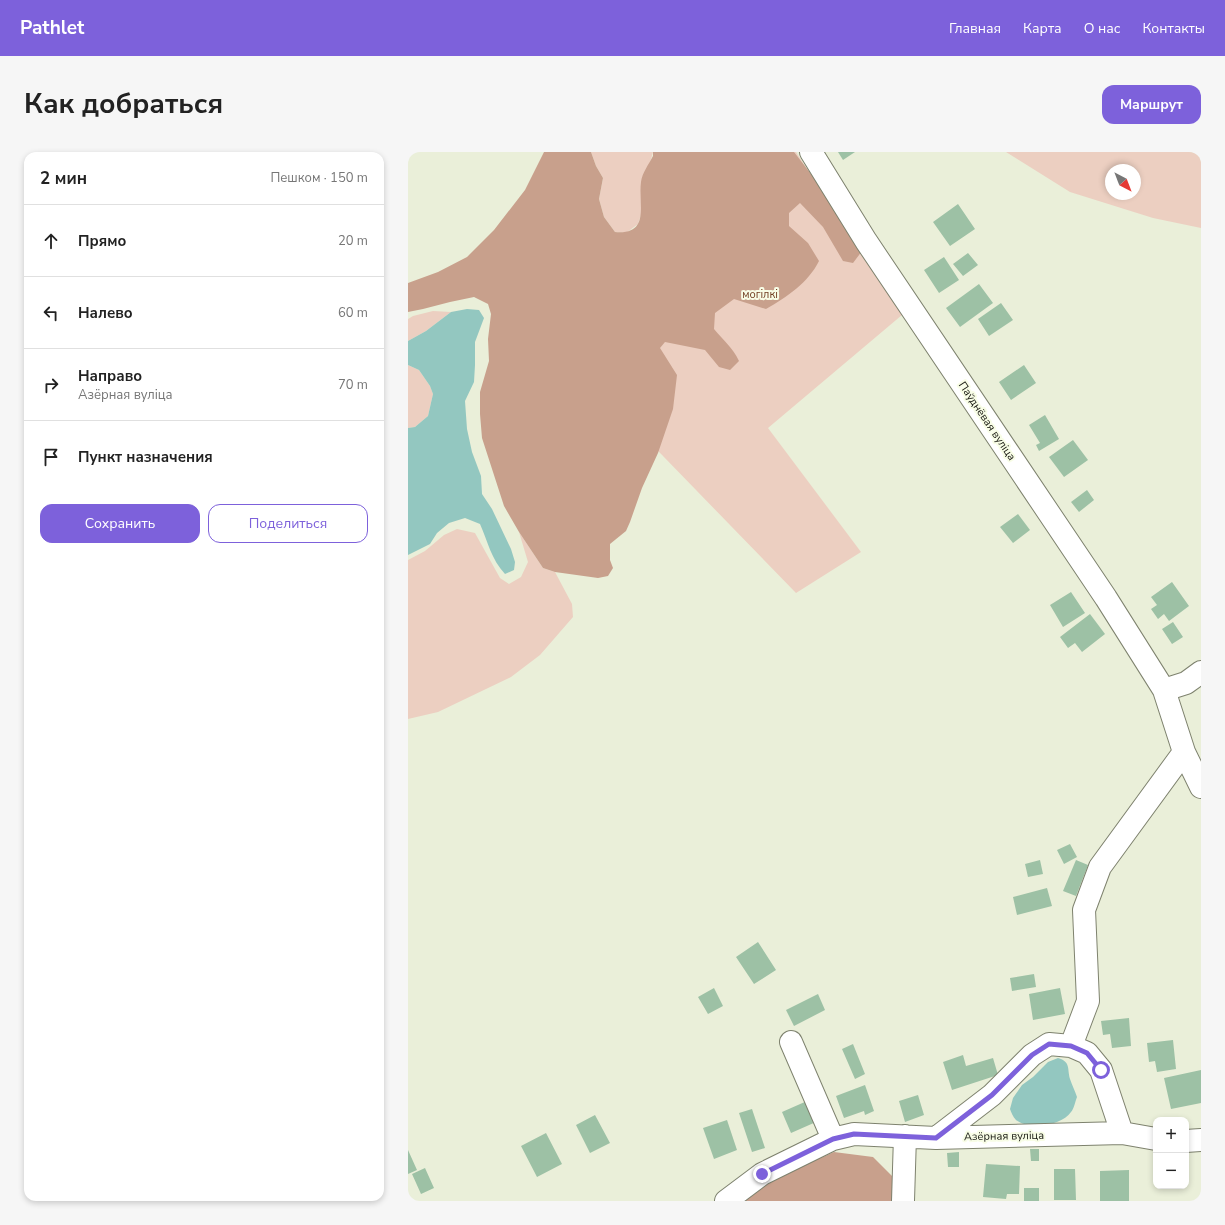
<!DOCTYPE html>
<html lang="ru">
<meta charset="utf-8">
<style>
:root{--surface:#fff;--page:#f6f6f6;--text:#222;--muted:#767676;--line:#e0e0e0;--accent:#7d61db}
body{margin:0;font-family:"Nunito Sans",sans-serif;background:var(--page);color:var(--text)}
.controls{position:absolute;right:12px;bottom:12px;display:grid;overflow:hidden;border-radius:8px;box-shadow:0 2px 6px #0003}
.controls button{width:36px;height:36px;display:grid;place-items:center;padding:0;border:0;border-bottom:1px solid var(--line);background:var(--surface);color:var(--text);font:20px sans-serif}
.compass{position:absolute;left:697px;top:12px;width:36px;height:36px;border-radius:50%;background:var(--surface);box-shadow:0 2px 6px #0003;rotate:138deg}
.stop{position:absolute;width:12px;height:12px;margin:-9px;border:3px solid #7d61db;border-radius:50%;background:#fff}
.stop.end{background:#7d61db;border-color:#fff;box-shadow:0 1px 4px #0008}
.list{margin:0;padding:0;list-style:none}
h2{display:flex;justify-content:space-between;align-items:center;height:52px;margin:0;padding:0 16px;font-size:17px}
h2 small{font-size:13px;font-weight:400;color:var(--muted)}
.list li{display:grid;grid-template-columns:26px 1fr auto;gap:12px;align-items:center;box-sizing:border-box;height:72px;padding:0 16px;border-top:1px solid var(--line)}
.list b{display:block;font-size:15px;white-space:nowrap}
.list p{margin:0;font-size:13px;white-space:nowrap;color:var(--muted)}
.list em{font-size:13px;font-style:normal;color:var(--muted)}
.actions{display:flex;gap:8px;padding:12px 16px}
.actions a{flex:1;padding:9px 0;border:1px solid var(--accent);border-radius:12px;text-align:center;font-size:14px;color:var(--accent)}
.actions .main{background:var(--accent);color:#fff}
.icon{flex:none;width:22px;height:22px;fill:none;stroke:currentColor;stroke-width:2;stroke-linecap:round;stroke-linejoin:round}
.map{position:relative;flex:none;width:793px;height:1049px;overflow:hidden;border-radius:12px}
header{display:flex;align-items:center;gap:24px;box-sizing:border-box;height:56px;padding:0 20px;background:var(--accent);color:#fff}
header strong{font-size:19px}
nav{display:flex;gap:22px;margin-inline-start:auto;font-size:14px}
.intro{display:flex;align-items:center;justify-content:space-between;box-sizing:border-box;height:96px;padding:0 24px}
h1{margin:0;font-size:28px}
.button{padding:10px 18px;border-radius:12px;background:var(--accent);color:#fff;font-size:14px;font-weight:700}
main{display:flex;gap:24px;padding:0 24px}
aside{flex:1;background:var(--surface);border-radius:12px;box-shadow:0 2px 6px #0003}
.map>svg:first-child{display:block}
.green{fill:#eccfc1;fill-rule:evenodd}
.forest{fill:#c8a08c}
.water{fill:#93c7c0}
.building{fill:#9dc1a5}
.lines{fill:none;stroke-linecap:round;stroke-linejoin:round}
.minor-casing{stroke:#7e826e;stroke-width:24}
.minor{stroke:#fff;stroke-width:22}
.route{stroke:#7d61db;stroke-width:5}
.labels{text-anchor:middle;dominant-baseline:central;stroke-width:4;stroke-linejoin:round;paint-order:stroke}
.park-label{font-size:11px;fill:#703b1f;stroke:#f8fde6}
.street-label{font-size:11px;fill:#161710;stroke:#f8fde6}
</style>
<header>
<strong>Pathlet</strong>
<nav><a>Главная</a><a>Карта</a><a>О нас</a><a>Контакты</a></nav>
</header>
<div class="intro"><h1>Как добраться</h1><a class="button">Маршрут</a></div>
<main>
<aside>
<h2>2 мин<small>Пешком · 150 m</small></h2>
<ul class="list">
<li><svg class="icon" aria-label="ahead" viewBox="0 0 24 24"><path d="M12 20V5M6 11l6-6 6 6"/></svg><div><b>Прямо</b></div><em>20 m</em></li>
<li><svg class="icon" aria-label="left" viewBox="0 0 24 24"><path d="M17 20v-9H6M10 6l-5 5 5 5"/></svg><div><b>Налево</b></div><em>60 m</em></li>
<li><svg class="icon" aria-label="right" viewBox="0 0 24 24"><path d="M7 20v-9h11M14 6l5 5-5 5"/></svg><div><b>Направо</b><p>Азёрная вуліца</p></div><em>70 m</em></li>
<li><svg class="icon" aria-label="arrive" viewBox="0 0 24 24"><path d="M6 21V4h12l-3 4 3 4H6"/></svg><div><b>Пункт назначения</b></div></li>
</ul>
<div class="actions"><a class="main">Сохранить</a><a>Поделиться</a></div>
</aside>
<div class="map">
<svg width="793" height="1049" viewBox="0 0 793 1049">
<rect width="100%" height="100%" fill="#eaefd9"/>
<path class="green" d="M183,0H245L233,45L234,60L230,72L218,81L207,80L196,65L191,47L195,26L188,14Z
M294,0H388L494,163L360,276L453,400L388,441L222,270Z
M598,0H793V76L745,66L662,40ZM703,18H727V42H703Z
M25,159L43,160L18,179L0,189V167L5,164Z
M0,213L11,218L22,234L25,242L20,264L7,275L0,276Z
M49,377L67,381L92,426L101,432L113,425L120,410L111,380L135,416L147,420L164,452L165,465L132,503L103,525L30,560L0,567V408L17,399L36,383Z"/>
<path class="forest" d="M136,0H183L188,14L195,26L191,47L196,65L207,80C243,83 230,52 233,30C234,21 241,12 245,4V0H386L448,80L454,99L445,111L435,109L415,75L392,51L381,61V74L400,91L411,109C400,131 379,145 358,157L326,147L307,161L306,177C315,188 325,196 331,209L322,218L311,215L297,198L257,190L252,196L269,223L265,257L250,301L234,336L222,370L218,379L202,392V408L205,416L200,424L190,426L147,420L135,416L111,380L96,354L74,286L72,262V240L81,209L80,187L83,162L80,152L66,145L42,150L15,157L0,160V131L30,120L59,105L86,78L117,38Z
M426,1000L465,1005L488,1028L489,1049H333L348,1035Z"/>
<path class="water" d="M59,157L71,158L76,166L67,190V213L66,230L57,249L59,277L64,300L73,324L74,342L84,357L103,397L107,410L106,418L97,422C83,407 80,390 72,372L57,366L41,371L29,381L22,392L0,403V276L7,275L20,264L25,242L22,234L11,218L0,213V189L18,179L43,160Z
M650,906C663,910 659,916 662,927C664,933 667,939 669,945C667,950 666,957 663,960C654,974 621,978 608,968C605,965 603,960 602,957L605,946L614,933L625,925L640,910Z"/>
<path class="building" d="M430,0H447L435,8Z
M550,52L567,77L542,94L525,70Z
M560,101L570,113L555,124L545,112Z
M536,105L551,128L531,141L516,118Z
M571,132L585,151L552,175L538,156Z
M593,151L605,168L581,184L570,167Z
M616,213L628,231L603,248L591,230Z
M637,263L651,287L631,299L628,293L632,291L621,273Z
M665,288L680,308L656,325L641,305Z
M679,338L686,348L671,360L663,350Z
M610,362L622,378L605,391L592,375Z
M764,430L781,454L761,469L756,462L750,467L743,457L749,453L743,445Z
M663,440L677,461L655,475L642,453Z
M682,462L697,482L674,500L667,491L660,496L652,485Z
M765,470L775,485L764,492L754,477Z
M662,692L669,705L656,712L649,698Z
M632,708L635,722L620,725L617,712Z
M668,708L680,713L668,744L655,739Z
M639,736L644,754L609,763L605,745Z
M350,790L368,818L346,832L328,805Z
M626,822L628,835L604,839L602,826Z
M306,836L315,854L300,862L290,845Z
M652,836L657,862L625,868L621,842Z
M410,842L417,858L386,874L378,858Z
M721,866L723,894L704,896L702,882L695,883L693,869Z
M765,888L768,917L749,920L747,909L741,910L739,891Z
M445,892L457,922L447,927L434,897Z
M555,903L558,914L585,906L590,923L544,938L535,910Z
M793,918V951L763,957L756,926Z
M457,933L466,959L457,963L456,959L436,966L428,944Z
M510,943L516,963L497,970L491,949Z
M399,949L408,970L383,981L374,960Z
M344,957L357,996L344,1000L331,961Z
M187,963L202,991L182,1001L168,973Z
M319,968L329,998L306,1007L295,976Z
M138,981L154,1012L129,1025L113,994Z
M622,997H631V1009H623Z
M0,998L9,1018L0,1022Z
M551,1000V1015H540L539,1001Z
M578,1012L612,1014L611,1042H599L598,1047L575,1045Z
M17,1016L26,1036L13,1042L4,1022Z
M646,1017H667L668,1048H646Z
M721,1018V1049H692V1019Z
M616,1036H631V1049H616Z"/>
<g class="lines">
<defs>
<path id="minor" d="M403,0L458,89L698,446L756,538L776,600L793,635
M756,538L778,531L793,520
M383,890L425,987
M663,894L679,901L693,918L714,981
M528,986L584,943L624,903L641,892L663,894L680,849L676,758L692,715L776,600
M778,989L793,988
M318,1049L354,1022L425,987L446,982L528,986L714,981L748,987
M495,1049L497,984"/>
</defs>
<use href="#minor" class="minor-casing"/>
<use href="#minor" class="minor"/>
</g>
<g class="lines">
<path class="route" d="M354,1022L425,987L446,982L528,986L584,943L624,903L641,892L663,894L679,901L693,918"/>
</g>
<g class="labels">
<g class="park-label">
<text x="352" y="142">могілкі</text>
</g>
<g class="street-label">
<text transform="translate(579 269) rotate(56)">Паўднёвая вуліца</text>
<text transform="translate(596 984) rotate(-1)">Азёрная вуліца</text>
</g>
</g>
</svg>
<div class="controls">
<button>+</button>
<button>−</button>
</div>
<svg class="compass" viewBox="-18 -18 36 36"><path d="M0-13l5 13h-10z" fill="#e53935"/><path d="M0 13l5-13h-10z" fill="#767676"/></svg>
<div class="stop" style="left:693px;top:918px"></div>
<div class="stop end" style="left:354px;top:1022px"></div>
</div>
</main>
